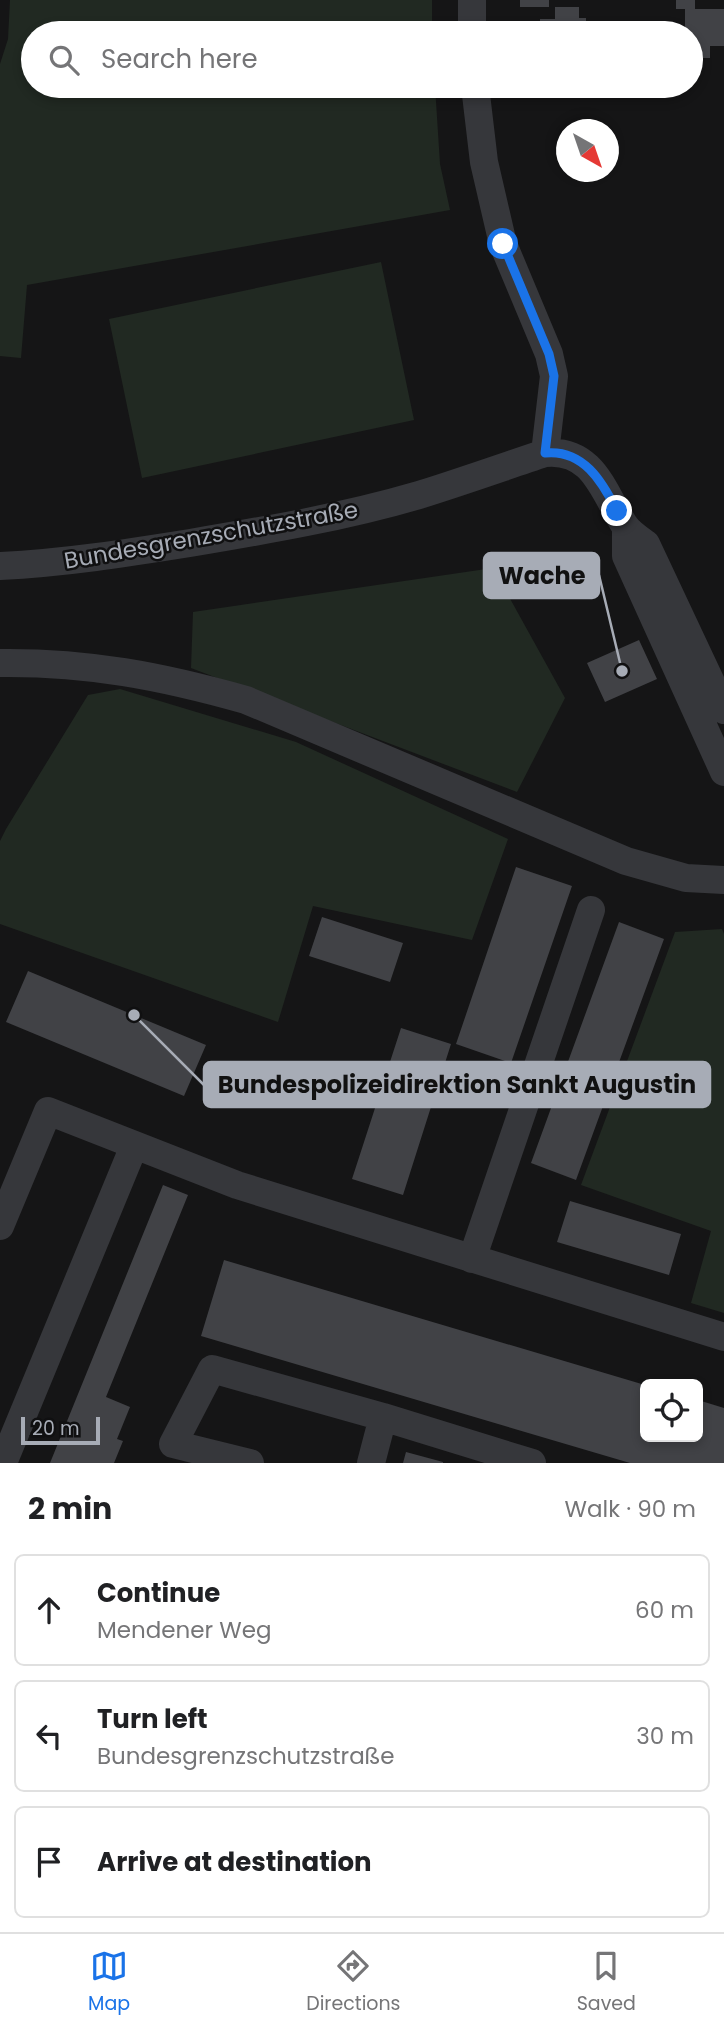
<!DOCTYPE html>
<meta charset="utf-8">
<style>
:root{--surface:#fff;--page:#f2f2f2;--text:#202124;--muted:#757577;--line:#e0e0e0;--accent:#1a73e8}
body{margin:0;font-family:Poppins,sans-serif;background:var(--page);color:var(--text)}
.controls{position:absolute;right:21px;bottom:21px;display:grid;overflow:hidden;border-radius:10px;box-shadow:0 4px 10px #0003}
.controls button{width:63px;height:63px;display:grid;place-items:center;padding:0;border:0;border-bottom:2px solid var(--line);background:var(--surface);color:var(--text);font:35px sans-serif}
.compass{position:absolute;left:556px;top:119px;width:63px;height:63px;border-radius:50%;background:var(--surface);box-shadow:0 4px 10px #0003;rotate:140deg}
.scale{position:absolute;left:21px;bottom:18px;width:79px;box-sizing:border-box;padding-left:7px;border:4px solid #a7acb6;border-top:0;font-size:19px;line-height:24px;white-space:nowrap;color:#a7acb6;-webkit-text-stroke:5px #101011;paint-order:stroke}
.stop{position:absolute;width:21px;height:21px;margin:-16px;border:5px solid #1a73e8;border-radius:50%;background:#fff}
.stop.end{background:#1a73e8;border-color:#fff;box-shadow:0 2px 7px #0008}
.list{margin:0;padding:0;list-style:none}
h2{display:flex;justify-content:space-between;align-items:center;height:91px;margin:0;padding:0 28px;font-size:30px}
h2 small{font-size:23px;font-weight:400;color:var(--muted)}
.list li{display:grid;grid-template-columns:46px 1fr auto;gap:21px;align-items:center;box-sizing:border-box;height:112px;margin:0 14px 14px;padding:0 14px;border:2px solid var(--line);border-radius:10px}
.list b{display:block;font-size:26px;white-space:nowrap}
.list p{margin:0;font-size:23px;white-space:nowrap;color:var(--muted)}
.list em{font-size:23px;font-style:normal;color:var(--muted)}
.icon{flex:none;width:38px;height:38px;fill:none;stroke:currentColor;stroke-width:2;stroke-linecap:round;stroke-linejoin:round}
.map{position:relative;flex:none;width:724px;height:1463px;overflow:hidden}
.search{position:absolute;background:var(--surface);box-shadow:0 4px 10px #0003;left:21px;right:21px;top:21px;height:77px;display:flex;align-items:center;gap:18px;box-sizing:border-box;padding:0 24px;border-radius:38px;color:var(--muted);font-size:26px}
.sheet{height:469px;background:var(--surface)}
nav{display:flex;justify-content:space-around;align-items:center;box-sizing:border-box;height:98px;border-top:2px solid var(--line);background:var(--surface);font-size:19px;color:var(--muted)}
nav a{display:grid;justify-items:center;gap:4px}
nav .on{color:var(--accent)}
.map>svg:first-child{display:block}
.green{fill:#212922}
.building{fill:#414246}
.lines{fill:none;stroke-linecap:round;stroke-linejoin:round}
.minor{stroke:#36373b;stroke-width:28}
.route{stroke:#1a73e8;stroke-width:9}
.labels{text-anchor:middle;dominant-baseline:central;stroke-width:5;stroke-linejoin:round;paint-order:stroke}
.street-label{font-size:23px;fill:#a7acb6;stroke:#101011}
.leader{fill:none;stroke:#a7acb6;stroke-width:2.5}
.callout-dot{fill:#a7acb6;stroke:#101011;stroke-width:2.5}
.callout{fill:#a7acb6;stroke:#a7acb6;stroke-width:2.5}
.callout-label{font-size:24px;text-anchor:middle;font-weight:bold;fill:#111}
</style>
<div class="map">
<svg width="724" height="1463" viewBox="0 0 724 1463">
<rect width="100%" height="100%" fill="#151516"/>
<path class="green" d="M10,0H432V33H33V86H435L440,164L450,210L27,285L21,358L0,356V64L8,39Z
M381,262L414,420L142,478L109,319Z
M493,568L565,698L517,792L191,668L193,612Z
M120,689L296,742L508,839L472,940L313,906L278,1022L0,924V841L6,829L88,695Z
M722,929L724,934V1313L691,1303L711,1231L581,1185L675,932Z"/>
<path class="building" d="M520,0H549V7H520Z
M676,0H695V9H724V46H710V58H691V33H685V9H676Z
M555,7H579V18H586V33H540V19H555Z
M639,640L657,679L605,702L587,663Z
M516,867L572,886L511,1063L456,1044Z
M322,917L403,943L390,982L309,956Z
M619,922L664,939L576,1180L531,1163Z
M28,971L206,1045L184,1096L6,1022Z
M401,1028L451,1044L403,1195L352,1179Z
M163,1185L188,1195L106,1397L130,1407L117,1439L123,1441L114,1463H50Z
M570,1201L681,1234L669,1275L557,1242Z
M224,1260L645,1385V1437H698V1400L724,1408V1463H630L201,1336Z
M406,1452L443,1462V1463H403Z"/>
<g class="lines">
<path class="minor" d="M472,33V0
M475,86L484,162L503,244L549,354L554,376L545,453
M626,529V556L724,772
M0,566C64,563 127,553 190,543C267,530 344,517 419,495C461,482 503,467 545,453C594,448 604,494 625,526C630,533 639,539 646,544L724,710
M0,663C88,662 161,676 246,700L626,861L686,878L724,880
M0,1226L48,1111L237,1185L724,1337
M472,1259L591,910
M3,1463L134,1146
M250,1463L173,1444L212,1369L383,1417
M371,1463L383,1417L532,1463"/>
</g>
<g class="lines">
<path class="route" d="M503,244L549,354L554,376L545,453C583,449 602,481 617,511"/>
</g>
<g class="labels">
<g class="street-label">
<text transform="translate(211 535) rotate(-10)">Bundesgrenzschutzstraße</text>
</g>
</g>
<path class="leader" d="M622 671L599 575M134 1015L204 1085"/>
<g class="callout-dot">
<circle cx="622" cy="671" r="7"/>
<circle cx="134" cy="1015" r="7"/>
</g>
<g class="callout">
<rect x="484" y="553" width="115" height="45" rx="7"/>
<rect x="204" y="1062" width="506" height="45" rx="7"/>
</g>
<g class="callout-label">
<text x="542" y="584">Wache</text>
<text x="457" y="1093">Bundespolizeidirektion Sankt Augustin</text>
</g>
</svg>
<div class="controls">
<button><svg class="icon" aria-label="locate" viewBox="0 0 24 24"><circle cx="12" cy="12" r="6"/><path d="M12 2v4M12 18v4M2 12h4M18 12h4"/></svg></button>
</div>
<svg class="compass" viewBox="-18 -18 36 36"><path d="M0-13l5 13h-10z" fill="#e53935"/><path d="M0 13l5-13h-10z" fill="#757577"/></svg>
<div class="scale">20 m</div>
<div class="stop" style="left:503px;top:244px"></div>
<div class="stop end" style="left:617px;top:511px"></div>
<div class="search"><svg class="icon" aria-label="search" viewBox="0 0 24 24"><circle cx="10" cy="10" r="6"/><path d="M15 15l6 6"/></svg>Search here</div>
</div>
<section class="sheet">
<h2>2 min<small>Walk · 90 m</small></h2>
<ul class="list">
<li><svg class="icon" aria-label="ahead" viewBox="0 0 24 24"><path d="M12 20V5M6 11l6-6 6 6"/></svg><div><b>Continue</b><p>Mendener Weg</p></div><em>60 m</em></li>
<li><svg class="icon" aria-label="left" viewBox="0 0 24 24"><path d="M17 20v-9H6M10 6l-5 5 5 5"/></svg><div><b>Turn left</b><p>Bundesgrenzschutzstraße</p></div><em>30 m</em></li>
<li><svg class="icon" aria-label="arrive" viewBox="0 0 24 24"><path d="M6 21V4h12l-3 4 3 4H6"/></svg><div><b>Arrive at destination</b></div></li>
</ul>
</section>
<nav>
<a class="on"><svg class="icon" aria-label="map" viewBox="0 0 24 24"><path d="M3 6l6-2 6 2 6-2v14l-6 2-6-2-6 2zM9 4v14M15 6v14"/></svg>Map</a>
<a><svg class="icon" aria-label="directions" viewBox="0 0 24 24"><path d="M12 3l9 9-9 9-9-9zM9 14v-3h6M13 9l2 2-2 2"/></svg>Directions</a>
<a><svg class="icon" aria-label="saved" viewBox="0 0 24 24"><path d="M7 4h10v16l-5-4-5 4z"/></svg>Saved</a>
</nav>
